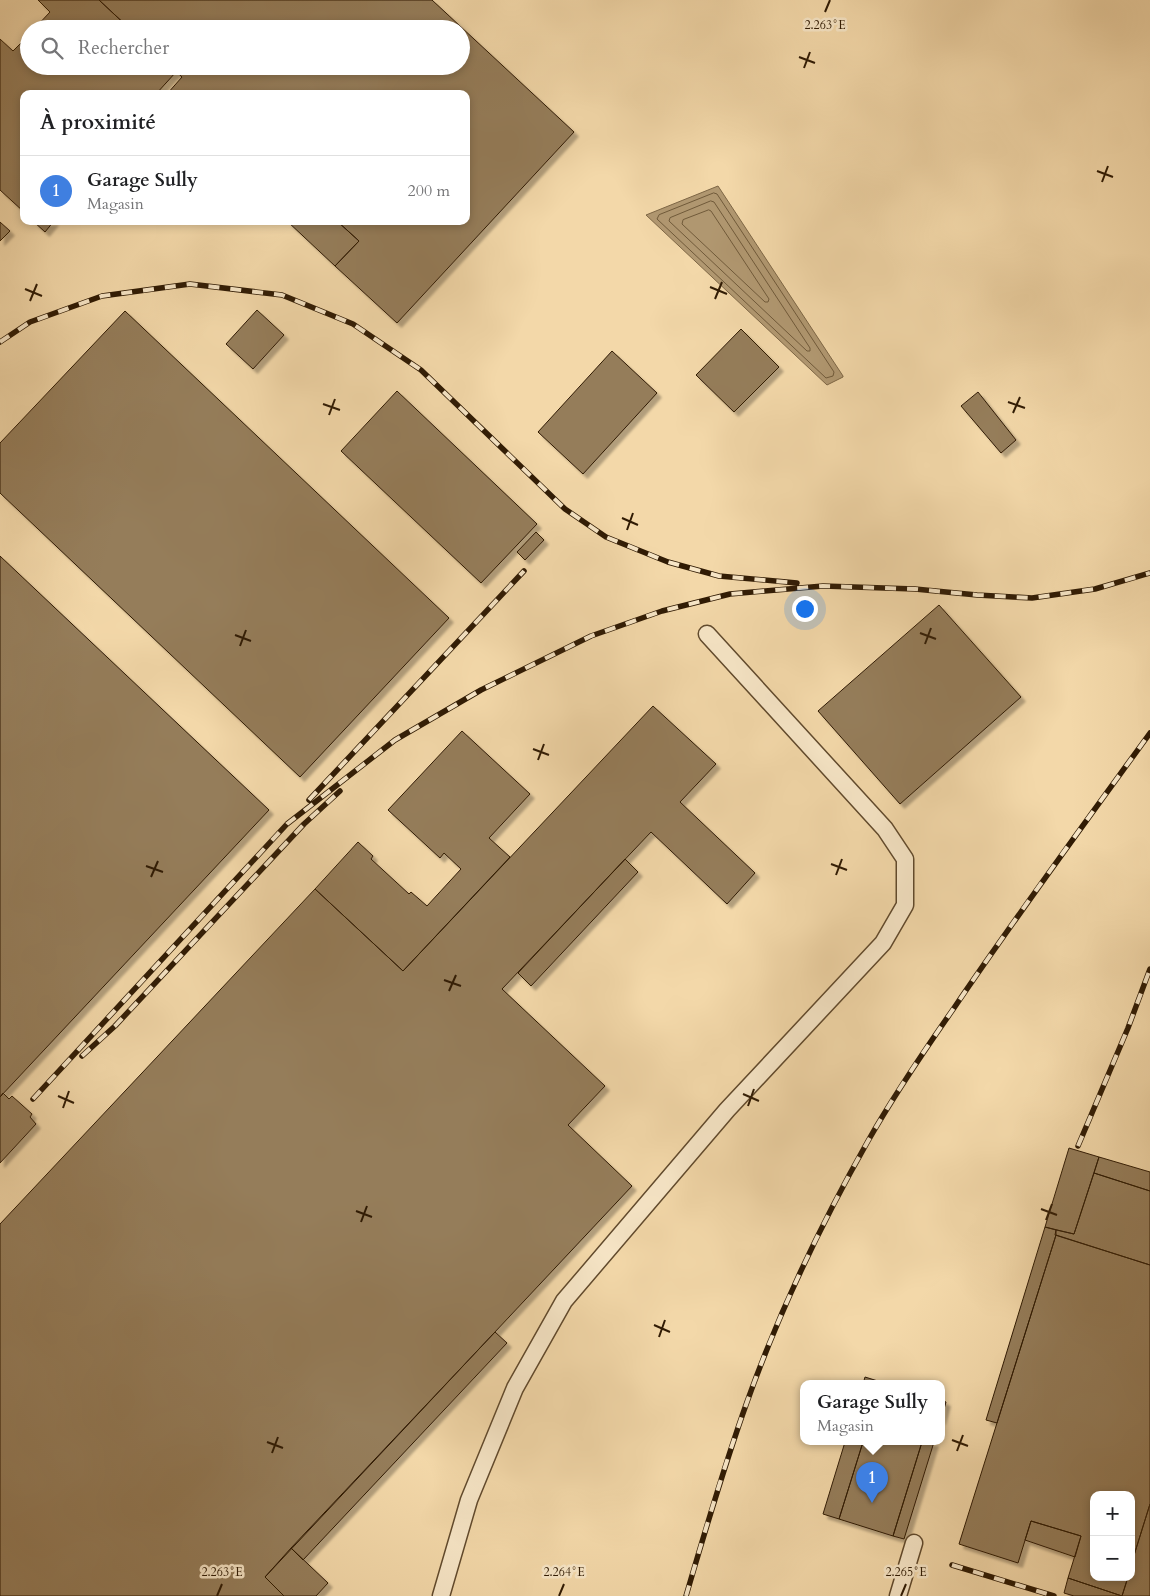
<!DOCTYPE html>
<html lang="fr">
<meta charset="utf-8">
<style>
:root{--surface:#fff;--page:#f2f2f2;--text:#202124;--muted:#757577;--line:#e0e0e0;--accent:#111827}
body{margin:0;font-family:Cardo,serif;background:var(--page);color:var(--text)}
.controls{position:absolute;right:15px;bottom:15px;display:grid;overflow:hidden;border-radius:10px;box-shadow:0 2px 8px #0003}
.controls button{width:45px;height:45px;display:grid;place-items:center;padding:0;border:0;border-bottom:1px solid var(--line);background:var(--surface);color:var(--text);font:25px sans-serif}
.you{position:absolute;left:804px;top:608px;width:18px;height:18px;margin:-12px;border:4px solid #fff;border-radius:50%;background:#1a73e8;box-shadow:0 0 0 8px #1a73e833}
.badge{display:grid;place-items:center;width:32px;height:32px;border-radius:50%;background:var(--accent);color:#fff;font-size:16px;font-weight:700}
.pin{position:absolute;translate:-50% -41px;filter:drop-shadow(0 1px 2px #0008)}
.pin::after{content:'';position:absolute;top:26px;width:18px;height:15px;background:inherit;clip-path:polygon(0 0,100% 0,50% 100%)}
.popup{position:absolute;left:800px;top:1380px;width:145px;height:65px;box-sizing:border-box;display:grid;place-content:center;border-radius:10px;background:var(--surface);filter:drop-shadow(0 1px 4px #0005);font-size:16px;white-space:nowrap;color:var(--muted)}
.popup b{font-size:19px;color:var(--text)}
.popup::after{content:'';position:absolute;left:50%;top:100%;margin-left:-10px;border:10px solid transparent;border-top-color:var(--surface)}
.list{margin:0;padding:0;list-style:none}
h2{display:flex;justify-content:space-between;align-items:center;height:65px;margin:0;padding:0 20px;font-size:21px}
h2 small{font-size:16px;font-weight:400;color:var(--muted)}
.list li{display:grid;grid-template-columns:32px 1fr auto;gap:15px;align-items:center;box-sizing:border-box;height:70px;padding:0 20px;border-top:1px solid var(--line)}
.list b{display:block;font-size:19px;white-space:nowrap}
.list p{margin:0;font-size:16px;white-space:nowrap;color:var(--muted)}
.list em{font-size:16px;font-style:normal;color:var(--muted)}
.icon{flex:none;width:28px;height:28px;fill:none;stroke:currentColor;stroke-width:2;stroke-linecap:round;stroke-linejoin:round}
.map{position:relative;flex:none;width:1150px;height:1596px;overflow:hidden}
.search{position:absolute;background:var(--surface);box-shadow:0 2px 8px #0003;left:20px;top:20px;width:450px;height:55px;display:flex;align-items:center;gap:12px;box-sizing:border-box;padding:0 18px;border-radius:28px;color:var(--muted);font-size:19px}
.panel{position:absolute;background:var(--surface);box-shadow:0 2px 8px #0003;left:20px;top:90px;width:450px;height:135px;border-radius:10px}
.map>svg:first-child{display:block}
.water{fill:#b19871;stroke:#7d6645}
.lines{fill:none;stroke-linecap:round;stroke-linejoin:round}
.shore{stroke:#705a3a;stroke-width:1}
.building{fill:#957d5a;stroke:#301b04;filter:url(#shadow)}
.service-casing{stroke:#614a2d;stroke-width:19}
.service{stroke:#f7e6c7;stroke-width:16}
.rail-casing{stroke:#301b04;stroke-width:5.5}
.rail{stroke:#f7e6c7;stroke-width:4;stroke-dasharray:11;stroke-linecap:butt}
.ticks{fill:none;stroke:#301b04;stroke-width:2}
.ticks-label{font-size:12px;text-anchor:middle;fill:#301b04;stroke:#f7e6c7;stroke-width:5;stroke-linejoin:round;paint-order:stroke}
</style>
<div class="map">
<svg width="1150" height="1596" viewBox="0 0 1150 1596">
<defs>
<filter id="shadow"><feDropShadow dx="4.5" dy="4.5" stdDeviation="1" flood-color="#0004"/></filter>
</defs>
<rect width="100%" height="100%" fill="#f3d8a9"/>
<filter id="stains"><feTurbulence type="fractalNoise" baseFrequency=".004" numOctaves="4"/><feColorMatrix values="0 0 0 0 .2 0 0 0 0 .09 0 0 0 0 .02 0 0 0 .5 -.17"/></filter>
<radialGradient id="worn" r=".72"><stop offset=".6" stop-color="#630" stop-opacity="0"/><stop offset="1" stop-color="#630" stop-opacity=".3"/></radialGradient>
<path class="water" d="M718,186L843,376V377L827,385L646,215Z"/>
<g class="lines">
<path class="shore" d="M714,193L717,194L834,372L833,376L826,378L657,219L659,215Z
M711,201L714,202L810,348V351H807L669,221L670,218Z
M709,210L711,211L769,299L768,302H765L682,224L683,220Z"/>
</g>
<path class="building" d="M38,0H99L130,29H34L50,12Z
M99,0H432L574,132L397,323L335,266L359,241L337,221H466V94H167L182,77L170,66H461V29H130Z
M29,35V66H170L176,72L156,94H24V212L0,190V39L13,51Z
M33,221H54L45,232Z
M287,221H337L359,241L335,266Z
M0,222L10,231L0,241Z
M257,310L284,335L253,369L226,344Z
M125,311L449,618L300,777L0,493V443Z
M741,329L779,367L734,412L696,375Z
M612,351L657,393L583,474L538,432Z
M397,391L537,524L481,583L341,451Z
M978,392L1016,440L1001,453L961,406Z
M536,532L544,540L525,560L517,552Z
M0,556L269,810L0,1097Z
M939,605L1021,697L900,804L818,711Z
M653,706L716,764L680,802L755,873L727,904L651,832L502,989L605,1086L568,1125L632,1186L265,1577L284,1596H0V1224L315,889L403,971Z
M462,731L530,794L489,838L510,857L403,971L315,889L358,842L373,856L371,859L409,894L411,892L427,906L461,869L444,853L440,858L388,810Z
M625,859L638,872L531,986L518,973Z
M3,1093L9,1099L12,1096L32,1114L30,1117L36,1124L0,1163V1097Z
M1069,1148L1099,1157L1074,1234L1045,1227Z
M1099,1157L1150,1172V1191L1094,1173Z
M1094,1173L1150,1191V1265L1055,1235L1056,1230L1074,1234Z
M1045,1227L1056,1230V1235L997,1423L986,1420Z
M1056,1235L1150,1265V1504L1131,1565V1495H1094V1577H1128L1122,1596L1068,1578L1081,1536L1031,1521L1018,1563L959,1544Z
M495,1332L507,1343L303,1560L291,1548Z
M865,1377L881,1382L880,1384H863Z
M941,1400L946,1402L941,1420Z
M845,1442H863L839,1519L823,1514Z
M863,1442H922L893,1536L839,1519Z
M922,1442H934L904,1539L893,1536Z
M1150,1504V1596H1122L1128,1577H1131V1565Z
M1031,1521L1081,1536L1075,1557L1025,1540Z
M291,1548L328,1583L316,1596H284L265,1577Z
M1068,1578L1122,1596H1074L1064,1593Z"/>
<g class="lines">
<defs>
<path id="service" d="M441,1596L469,1500L515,1388L564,1301L727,1110L883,943L905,905V859L885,829L707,634
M898,1596L914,1543"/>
</defs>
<use href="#service" class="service-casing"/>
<use href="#service" class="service"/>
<defs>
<path id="rail" d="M0,342L30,322L102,296L190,284L282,295L353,324L421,370L565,509L606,537L668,562L719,576L797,583
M309,800L524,571
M82,1056L115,1026L304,824L340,791
M33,1099L287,824L395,740L481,690L591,636L662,611L730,594L823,586L915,589L977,595L1032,598L1095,589L1150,573
M1078,1146L1128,1028L1150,969
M952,1565L1054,1596
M686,1596C705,1531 724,1466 747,1402C779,1312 821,1224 868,1141C894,1095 924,1051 954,1008C1017,915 1084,824 1150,733"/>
</defs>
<use href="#rail" class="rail-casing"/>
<use href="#rail" class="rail"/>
</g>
<path class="ticks" d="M825,12L830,0M799,57L815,63M804,68L810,52M1097,171L1113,177M1102,182L1108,166M710,287L727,294M25,289L42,296M715,299L722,282M30,301L37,284M1008,402L1025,408M323,404L340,410M1013,413L1020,397M329,415L335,399M622,518L638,525M627,530L633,513M920,633L936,639M235,635L251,641M925,644L931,628M240,646L246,630M533,749L549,755M538,760L544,744M831,864L847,870M146,866L163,872M836,875L842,859M151,877L158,861M444,980L461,986M449,991L456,975M743,1094L759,1101M58,1096L74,1103M748,1106L754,1089M63,1108L69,1091M1041,1209L1057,1215M356,1211L372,1217M1046,1220L1052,1204M361,1222L367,1206M654,1325L670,1332M659,1337L665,1320M952,1440L968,1446M267,1442L283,1448M957,1451L963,1435M272,1453L278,1437M217,1596L222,1584M559,1596L564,1584M901,1596L906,1584"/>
<g class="ticks-label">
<text x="825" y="29">2.263°E</text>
<text x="222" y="1576">2.263°E</text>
<text x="564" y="1576">2.264°E</text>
<text x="906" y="1576">2.265°E</text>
</g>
<rect width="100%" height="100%" filter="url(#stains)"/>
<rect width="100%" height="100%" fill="url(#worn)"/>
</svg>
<div class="controls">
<button>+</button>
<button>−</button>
</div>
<div class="you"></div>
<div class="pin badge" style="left:872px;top:1503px;background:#3f7fe0">1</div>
<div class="popup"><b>Garage Sully</b>Magasin</div>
<div class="search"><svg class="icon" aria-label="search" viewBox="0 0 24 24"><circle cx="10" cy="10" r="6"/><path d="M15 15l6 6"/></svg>Rechercher</div>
<section class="panel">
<h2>À proximité<small></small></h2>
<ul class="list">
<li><span class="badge" style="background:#3f7fe0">1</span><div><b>Garage Sully</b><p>Magasin</p></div><em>200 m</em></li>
</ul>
</section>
</div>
